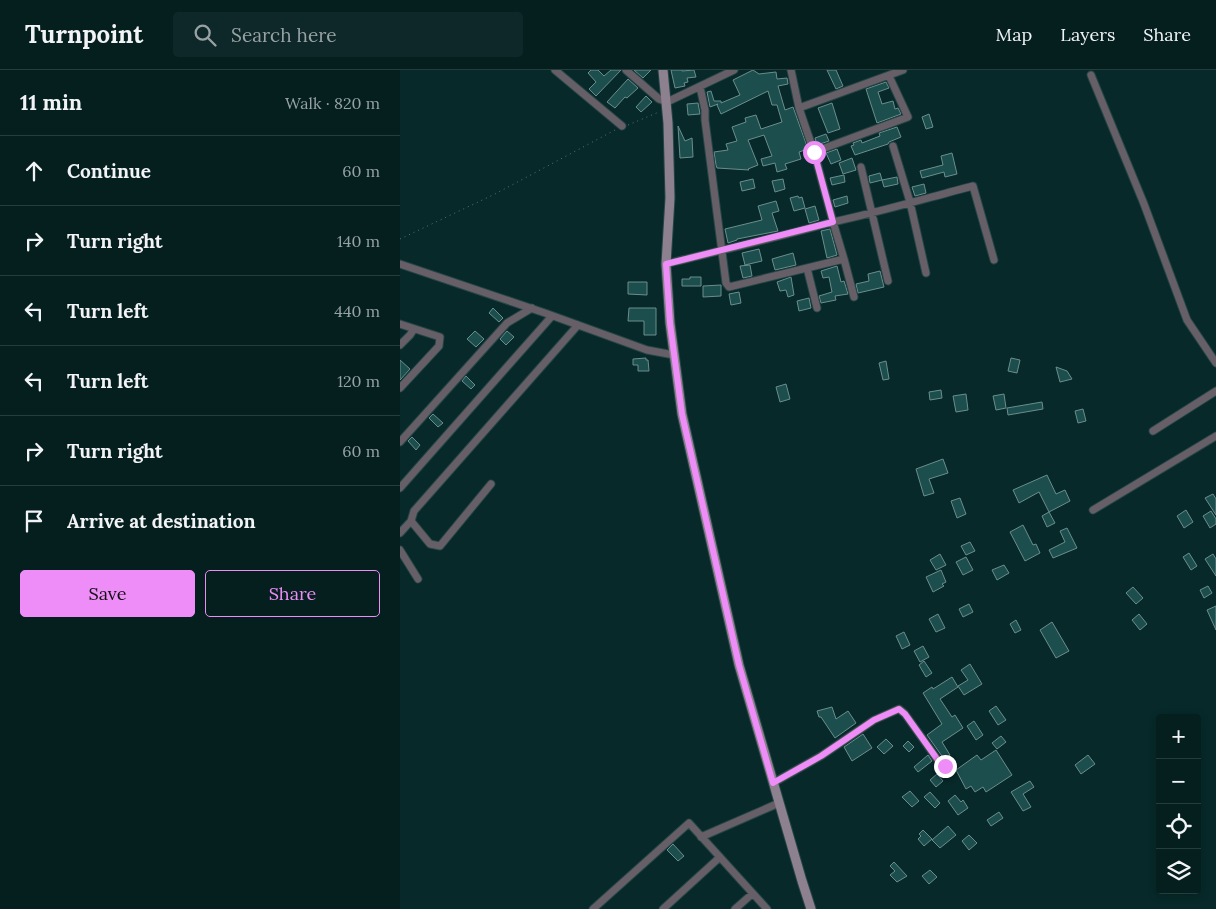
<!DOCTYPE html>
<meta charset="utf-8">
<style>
:root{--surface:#051f1f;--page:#0e2728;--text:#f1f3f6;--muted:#97a2a4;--line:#263d3d;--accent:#ee8cf8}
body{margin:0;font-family:Lora,serif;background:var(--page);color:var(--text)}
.controls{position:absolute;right:15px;bottom:15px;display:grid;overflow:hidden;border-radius:5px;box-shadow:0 2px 8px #0003}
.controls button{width:45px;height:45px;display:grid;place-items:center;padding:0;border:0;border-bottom:1px solid var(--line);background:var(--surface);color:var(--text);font:25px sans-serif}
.stop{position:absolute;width:15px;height:15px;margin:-11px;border:4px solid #ee8cf8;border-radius:50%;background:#fff}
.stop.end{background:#ee8cf8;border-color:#fff;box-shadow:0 1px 5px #0008}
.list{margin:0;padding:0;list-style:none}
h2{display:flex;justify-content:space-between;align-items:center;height:65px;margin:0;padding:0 20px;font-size:21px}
h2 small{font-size:16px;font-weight:400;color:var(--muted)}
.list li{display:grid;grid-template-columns:32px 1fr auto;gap:15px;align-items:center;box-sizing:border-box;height:70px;padding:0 20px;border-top:1px solid var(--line)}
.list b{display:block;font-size:19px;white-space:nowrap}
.list em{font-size:16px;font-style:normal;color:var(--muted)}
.actions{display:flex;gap:10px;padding:15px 20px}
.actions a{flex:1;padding:11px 0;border:1px solid var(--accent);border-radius:5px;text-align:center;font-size:18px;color:var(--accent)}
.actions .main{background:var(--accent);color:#111}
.icon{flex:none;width:28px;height:28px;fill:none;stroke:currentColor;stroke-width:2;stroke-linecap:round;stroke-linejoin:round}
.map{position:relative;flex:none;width:816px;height:839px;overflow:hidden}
header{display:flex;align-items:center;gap:30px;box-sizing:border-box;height:70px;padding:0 25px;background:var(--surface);border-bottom:1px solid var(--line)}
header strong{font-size:24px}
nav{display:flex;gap:28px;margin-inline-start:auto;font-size:18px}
.search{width:350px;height:45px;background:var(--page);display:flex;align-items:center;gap:12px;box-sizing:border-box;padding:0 18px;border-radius:5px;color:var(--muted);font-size:19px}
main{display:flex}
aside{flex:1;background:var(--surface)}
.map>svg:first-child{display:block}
.building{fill:#1d4e4e;stroke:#6b8d8d}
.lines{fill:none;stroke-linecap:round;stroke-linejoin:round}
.street-casing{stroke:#264646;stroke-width:9}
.secondary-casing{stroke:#264646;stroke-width:11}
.path{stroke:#597575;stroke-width:1;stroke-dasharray:1 4;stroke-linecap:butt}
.street{stroke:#675f68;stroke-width:7}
.secondary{stroke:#8e818f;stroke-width:9}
.route{stroke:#ee8cf8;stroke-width:6}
</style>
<header>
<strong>Turnpoint</strong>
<div class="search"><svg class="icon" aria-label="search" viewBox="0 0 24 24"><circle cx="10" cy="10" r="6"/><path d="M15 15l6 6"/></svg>Search here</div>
<nav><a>Map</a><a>Layers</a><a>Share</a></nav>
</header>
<main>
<aside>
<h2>11 min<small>Walk · 820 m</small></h2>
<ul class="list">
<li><svg class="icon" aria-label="ahead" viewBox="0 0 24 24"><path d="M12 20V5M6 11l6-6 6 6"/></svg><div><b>Continue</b></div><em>60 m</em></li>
<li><svg class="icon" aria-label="right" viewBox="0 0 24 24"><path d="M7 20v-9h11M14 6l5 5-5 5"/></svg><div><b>Turn right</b></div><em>140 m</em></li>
<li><svg class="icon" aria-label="left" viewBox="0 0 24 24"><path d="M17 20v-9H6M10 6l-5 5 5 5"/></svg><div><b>Turn left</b></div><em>440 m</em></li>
<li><svg class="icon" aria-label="left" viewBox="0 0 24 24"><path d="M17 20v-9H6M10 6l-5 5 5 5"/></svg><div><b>Turn left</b></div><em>120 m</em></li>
<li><svg class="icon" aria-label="right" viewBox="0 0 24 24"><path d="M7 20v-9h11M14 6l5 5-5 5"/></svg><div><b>Turn right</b></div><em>60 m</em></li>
<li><svg class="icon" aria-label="arrive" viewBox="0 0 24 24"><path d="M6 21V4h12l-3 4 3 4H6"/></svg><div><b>Arrive at destination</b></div></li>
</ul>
<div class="actions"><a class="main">Save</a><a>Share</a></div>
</aside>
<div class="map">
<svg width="816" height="839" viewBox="0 0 816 839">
<rect width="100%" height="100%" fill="#072929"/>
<path class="building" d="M191,0H198L204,6L211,0H221L196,26L189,19L196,12L188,3Z
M234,0H251L243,8Z
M271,0H282V1L294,0L296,7L287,8L288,12L284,13L285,16L275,18Z
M353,0L359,4L376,2L377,9L387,8L388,14L378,16L385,40L393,37L408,79L399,82L401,89L385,94L387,99L377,102L375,93L363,96L361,89L372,86L364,65L348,70L358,95L348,99L349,100L317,98L316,95L314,82L328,80L326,74L337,71L332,57L346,52L345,48L356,45L361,59L382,52L377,35H372L368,21L321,44L317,35L318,34L310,37L307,22L311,21L314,31H321V33L340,25L333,10Z
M427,0H436L443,16L436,19Z
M228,9L238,18L227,28L225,27L215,38L207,32Z
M486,12L489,18L478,22L482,34L493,31L495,39L498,38L501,44L477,53L466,19Z
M246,26L252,32L241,42L236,37Z
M298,33L300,44L288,45L287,34Z
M432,33L440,59L428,63L418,38Z
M529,44L533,57L526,59L522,47Z
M278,56L285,71L292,68L293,87L280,88Z
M497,57L501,67L489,72L488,74L455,85L451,76L454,75L453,73L461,70L462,73L480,66L479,63Z
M426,64L429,71L417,75L415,68Z
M437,79L441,90L431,94L426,83Z
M552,83L557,104L545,107L544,102L522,108L520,101L543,95L541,86Z
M452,88L456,100L443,104L439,93Z
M480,103L482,110L470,113L469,106Z
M444,105L445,112L432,115L430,108Z
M497,107L498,114L484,117L482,110Z
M353,109L355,118L342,121L340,112Z
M383,109L385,119L375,122L372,111Z
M524,114L526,123L515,126L512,117Z
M398,126L399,128L402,127L405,138L394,141L390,128Z
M447,126L448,133L435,137L433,130Z
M376,131L379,141L372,143L378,161L337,169V170L328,173L325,159L362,150L358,136Z
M415,136L419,150L409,153L405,139Z
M430,159L437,185L427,188L421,161Z
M359,179L362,191L345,195L342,183Z
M393,183L396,195L375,200L372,189Z
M350,195L352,206L343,208L340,196Z
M437,196L441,212L444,211L448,224L435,226L436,230L421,233L419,226L432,222L429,207L423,208L421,201Z
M480,201L484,217L458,223L456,214L469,211L468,204Z
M290,207H301V216H282V209H290Z
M391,207L394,225L388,227L386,220L380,221L377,212Z
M228,212H247V225L228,224Z
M321,215V226L303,227V216Z
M339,222L341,233L331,235L329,224Z
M409,228L411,238L399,241L397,231Z
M93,238L103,248L99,252L89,243Z
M229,238H256V265H244V251H228Z
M75,261L84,269L76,277L67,269Z
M107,261L114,267L106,275L100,269Z
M246,288V290H248L249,301H238V295H233V289Z
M611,288L620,290L617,303L608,301Z
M0,290L10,299L0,310Z
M486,291L489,309L483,310L479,293Z
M656,297L667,301L672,309L660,312Z
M66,306L75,315L71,319L62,311Z
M386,314L390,329L380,332L376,317Z
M541,320L542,328L530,330L529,322Z
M566,324L568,340L556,342L553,326Z
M604,324L606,338L596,340L593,326Z
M642,332L643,339L608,345L607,338Z
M683,339L686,351L678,353L675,341Z
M33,344L43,353L38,357L29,348Z
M12,367L20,375L16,380L8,371Z
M543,389L548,403L529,409L534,423L524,426L516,399Z
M647,405L656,424L665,420L670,431L649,442L639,422L619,433L613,420Z
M813,424L816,429V445L805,428Z
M560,428L566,444L557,448L551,431Z
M786,440L793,452L784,458L777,446Z
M811,441L816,449V454L810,458L803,446Z
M649,442L655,453L647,457L642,446Z
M623,455L633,475L636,474L640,483L625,491L610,462Z
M667,458L677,478L653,488L649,480L665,472L660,461Z
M570,472L575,481L566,485L561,476Z
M789,483L797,496L791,500L783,487Z
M540,484L546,495L536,500L530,490Z
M813,484L816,489V506L805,489Z
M566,487L573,500L563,505L556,492Z
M604,495L609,503L597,510L592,500Z
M541,500L546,512L542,514L544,516L533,522L526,507Z
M808,516L812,523L804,528L800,520Z
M733,517L743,528L736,534L726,523Z
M569,534L573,542L563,547L559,539Z
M816,536V560L807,540Z
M538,544L545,558L536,562L529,549Z
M739,544L747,554L740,560L732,550Z
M616,550L621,560L615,563L610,554Z
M652,552L669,581L656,588L640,560Z
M504,562L510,575L502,579L496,566Z
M523,576L529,587L520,592L514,581Z
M524,591L532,603L526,607L519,595Z
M570,594L582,614L564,625L558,616L568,610L561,600Z
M552,607L558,617L540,629L552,647L555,645L563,658L542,672L550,685L544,689L527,665L542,654L523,623L532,617L533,619Z
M596,636L606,650L598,655L589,641Z
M432,637L436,649L448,641L456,653L435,668L421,647H419L417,641Z
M574,651L583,665L576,670L567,656Z
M463,664L472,678L452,691L444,677Z
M601,666L606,672L597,679L592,673Z
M486,669L493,676L484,684L477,677Z
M508,671L514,677L509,682L503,676Z
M596,680L612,705L586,722L583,717L575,722L571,716L566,719L556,700L577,685L581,690Z
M528,685L532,691L518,702L514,697Z
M688,685L695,694L681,704L675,695Z
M537,704L543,711L536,717L530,710Z
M630,711L634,717L623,724L631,737L623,741L611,722Z
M510,721L519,731L512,737L502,727Z
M530,722L540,733L535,738L524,727Z
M555,725L561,732L563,730L568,738L558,745L548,731Z
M599,742L603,748L591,756L587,750Z
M548,756L556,765L540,778L532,770Z
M523,760L532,769L524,776L518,769L521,766L519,764Z
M569,765L577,773L569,780L562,771Z
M273,774L284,786L278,791L267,780Z
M494,792L507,806L497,812L490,805L495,801L490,796Z
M530,800L537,807L529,814L522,806Z"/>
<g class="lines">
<defs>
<path id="street" d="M155,0L222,56
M226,0L259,29L267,32L334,0
M391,0L399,38L503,0
M691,5L744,134L787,250L816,293
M489,6L508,47L414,82L433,152C480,142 527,128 573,116L594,190
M399,38L414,82
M493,76L510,132L526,203
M461,97L488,211
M444,189L454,227
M0,194L145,243L247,280L274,285
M266,194C322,180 378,167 433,152L444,189L329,217L326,213L305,50V40L300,17
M407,198L417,238
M0,254L40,267L39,276L0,318
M0,275L10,265L14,259
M753,361L816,321
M0,372L107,253L132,238
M0,418L152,246
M693,440L816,366
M11,451L30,474L40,476L91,414
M0,463L11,451L14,441L178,255
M0,480L18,509
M373,713L421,686L474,650L499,639L505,644L540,693L545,696
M301,767L379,733
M193,839L289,753L367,839
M263,839L320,787
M335,839L352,824"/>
<path id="secondary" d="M263,0L268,53L270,128L266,194L270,253L282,344L339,595L402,811L411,839"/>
</defs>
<use href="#street" class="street-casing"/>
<use href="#secondary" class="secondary-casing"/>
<path class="path" d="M228,55L259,42
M0,169L95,124L215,60"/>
<use href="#street" class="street"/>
<use href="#secondary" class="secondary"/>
</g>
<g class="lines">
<path class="route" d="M414,82L433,152L266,194L270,253L282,344L339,595L373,713L421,686L474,650L499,639L505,644L540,693L545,696"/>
</g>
</svg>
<div class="controls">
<button>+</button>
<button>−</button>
<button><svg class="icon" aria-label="locate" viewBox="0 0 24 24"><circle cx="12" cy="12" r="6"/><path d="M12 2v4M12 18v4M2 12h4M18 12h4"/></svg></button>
<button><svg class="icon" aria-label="layers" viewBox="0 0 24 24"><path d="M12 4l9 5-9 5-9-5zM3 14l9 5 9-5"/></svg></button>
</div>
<div class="stop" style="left:414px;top:82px"></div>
<div class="stop end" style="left:545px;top:696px"></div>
</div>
</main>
